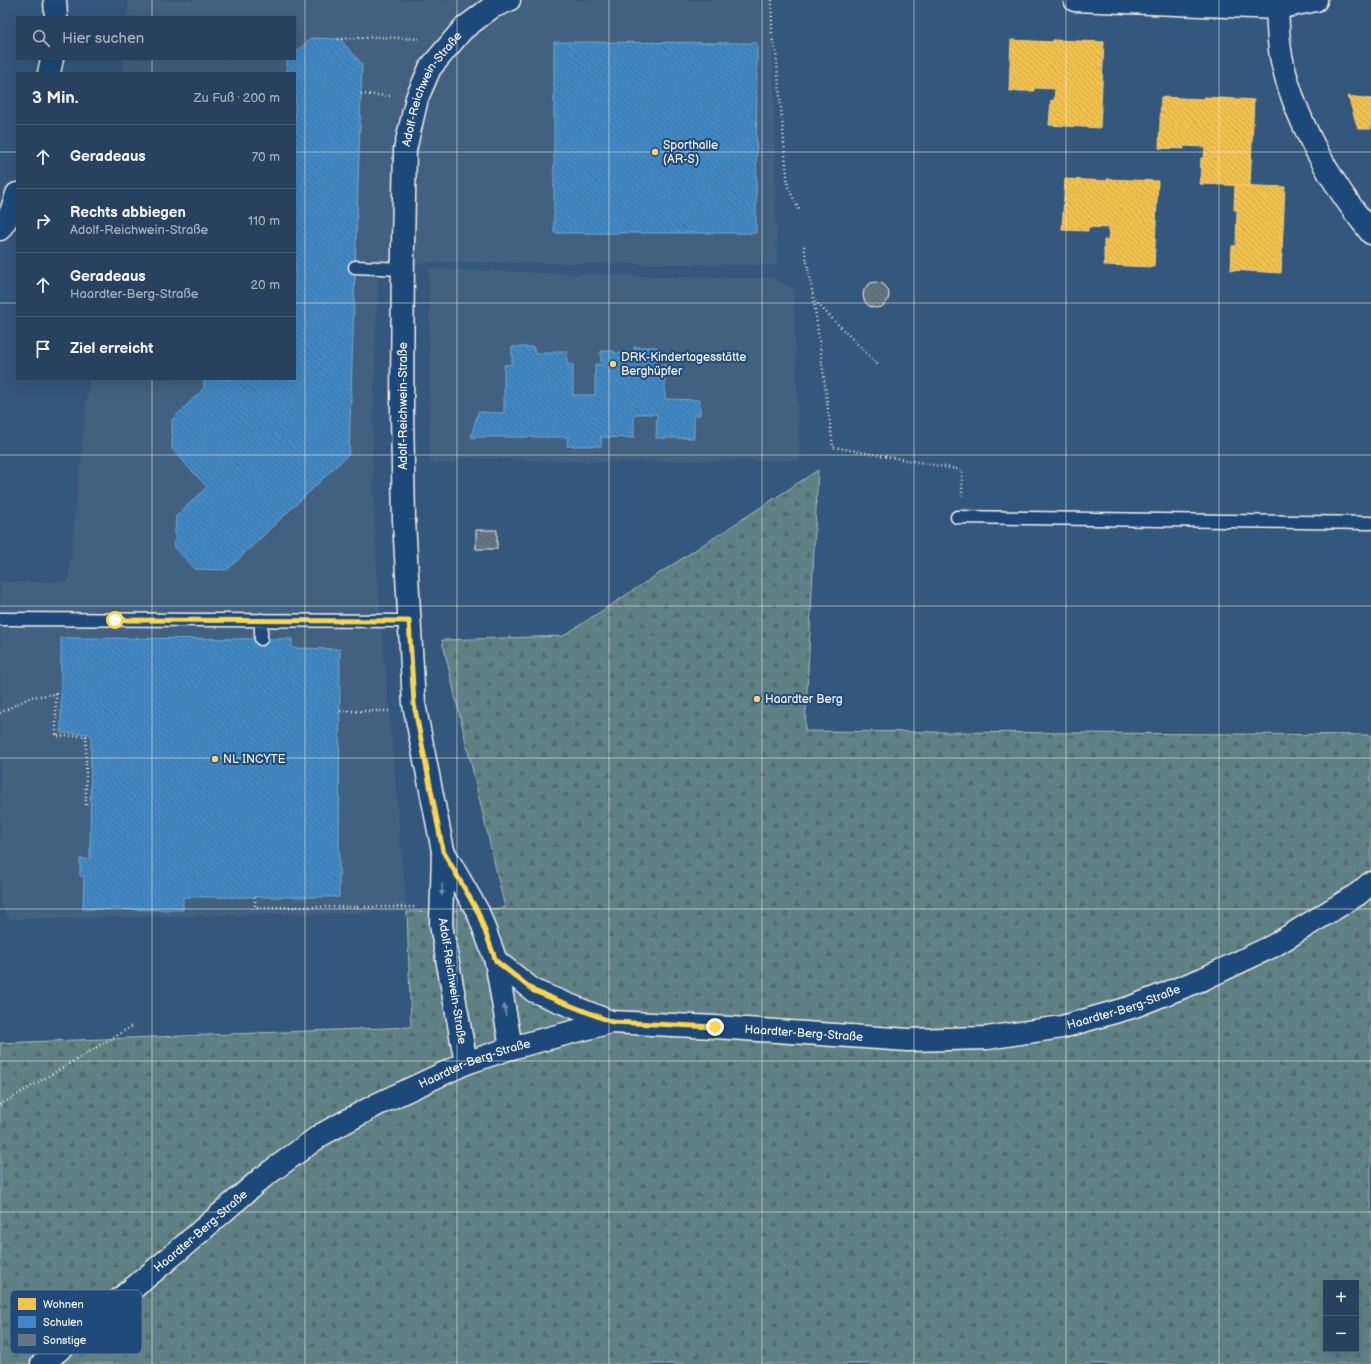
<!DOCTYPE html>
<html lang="de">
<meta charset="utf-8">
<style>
:root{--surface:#27415e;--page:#2f4864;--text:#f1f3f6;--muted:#a4afbc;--line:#435a73}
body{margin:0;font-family:"Balsamiq Sans",sans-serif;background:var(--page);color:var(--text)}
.controls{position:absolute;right:12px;bottom:12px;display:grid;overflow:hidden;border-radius:0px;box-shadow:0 4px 16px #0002}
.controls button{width:36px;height:36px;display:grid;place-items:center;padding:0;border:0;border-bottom:1px solid var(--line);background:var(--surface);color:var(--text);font:20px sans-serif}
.stop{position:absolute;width:12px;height:12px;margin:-9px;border:3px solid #ffd54a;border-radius:50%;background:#fff}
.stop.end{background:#ffd54a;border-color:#fff;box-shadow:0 1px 4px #0008}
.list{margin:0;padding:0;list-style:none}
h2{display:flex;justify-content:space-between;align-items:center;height:52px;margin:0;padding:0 16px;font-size:17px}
h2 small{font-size:13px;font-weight:400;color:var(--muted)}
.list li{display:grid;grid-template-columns:26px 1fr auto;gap:12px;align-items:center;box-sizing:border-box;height:64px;padding:0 16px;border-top:1px solid var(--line)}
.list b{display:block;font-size:15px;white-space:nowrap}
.list p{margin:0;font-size:13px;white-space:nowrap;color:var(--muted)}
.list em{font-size:13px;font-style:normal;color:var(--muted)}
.icon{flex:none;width:22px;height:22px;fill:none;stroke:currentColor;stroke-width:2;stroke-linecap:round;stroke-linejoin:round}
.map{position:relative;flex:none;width:1371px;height:1364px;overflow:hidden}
.search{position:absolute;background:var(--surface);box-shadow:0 4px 16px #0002;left:16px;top:16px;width:280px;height:44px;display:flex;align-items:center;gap:10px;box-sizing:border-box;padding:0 14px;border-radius:0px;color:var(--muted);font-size:15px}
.panel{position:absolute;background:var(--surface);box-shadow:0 4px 16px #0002;left:16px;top:72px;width:280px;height:308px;border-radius:0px}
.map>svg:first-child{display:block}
.built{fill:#43607f}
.forest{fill:url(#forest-firs);stroke:#aab9b7;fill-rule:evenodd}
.homes{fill:url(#homes-back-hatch);stroke:#f3cf7c}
.schools{fill:url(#schools-back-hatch);stroke:#75a8d0}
.building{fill:url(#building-back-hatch);stroke:#f4f1e8}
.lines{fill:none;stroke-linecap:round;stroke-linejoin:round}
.lane-casing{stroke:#f4f1e8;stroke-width:15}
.street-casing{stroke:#f4f1e8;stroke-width:25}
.path{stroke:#f4f1e8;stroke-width:2.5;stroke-dasharray:1 3;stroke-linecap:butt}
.lane{stroke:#1f4a7a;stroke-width:12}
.street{stroke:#1f4a7a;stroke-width:22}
.oneway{fill:#748da6}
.route{stroke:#ffd54a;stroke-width:5}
.grid{fill:none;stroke:#f4f1e8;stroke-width:1;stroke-opacity:0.55}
.poi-dot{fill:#ffd166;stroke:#1f4a7a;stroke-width:1.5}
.labels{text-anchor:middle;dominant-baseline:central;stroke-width:4;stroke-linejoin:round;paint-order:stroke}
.street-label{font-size:12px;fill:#f4f1e8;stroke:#1f4a7a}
.poi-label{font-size:12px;fill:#f4f1e8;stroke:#1f4a7a;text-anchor:start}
.key{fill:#1f4a7a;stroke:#5f7c9b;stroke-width:1}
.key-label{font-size:11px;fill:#f4f1e8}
</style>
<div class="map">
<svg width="1371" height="1364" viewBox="0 0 1371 1364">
<defs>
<pattern id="forest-firs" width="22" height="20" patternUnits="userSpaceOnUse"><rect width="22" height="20" fill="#5f8186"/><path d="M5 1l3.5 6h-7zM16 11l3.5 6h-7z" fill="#566a6c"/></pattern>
<pattern id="homes-back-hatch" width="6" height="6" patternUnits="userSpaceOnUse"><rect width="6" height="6" fill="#f2c14e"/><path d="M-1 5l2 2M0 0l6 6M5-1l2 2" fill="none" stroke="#c8a34c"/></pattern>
<pattern id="schools-back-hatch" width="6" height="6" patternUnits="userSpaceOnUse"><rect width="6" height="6" fill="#3f88c5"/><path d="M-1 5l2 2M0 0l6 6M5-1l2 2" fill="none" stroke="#427299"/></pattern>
<pattern id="building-back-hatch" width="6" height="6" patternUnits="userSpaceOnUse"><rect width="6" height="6" fill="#657584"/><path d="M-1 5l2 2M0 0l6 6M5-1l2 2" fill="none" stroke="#575e65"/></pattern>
</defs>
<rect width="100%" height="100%" fill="#34577d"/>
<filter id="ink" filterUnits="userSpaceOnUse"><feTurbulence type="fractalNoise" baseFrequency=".025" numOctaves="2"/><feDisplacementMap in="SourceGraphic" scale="8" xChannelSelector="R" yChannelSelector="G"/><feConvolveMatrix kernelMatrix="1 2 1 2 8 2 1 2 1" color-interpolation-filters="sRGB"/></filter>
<g filter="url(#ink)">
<path class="built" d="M129,0H772L777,265L425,262L378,276L372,455L378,586L407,912L9,919L0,903V582H68L89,379H295V73H122L123,59H295V17H127Z
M429,269L678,277L770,278L793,288L800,460L596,462L457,458V463H430Z"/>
<path class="forest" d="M818,470L805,731L1371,735V1364H0V1043L411,1027L407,912L505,908L442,640L563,636ZM1326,1283H1356V1349H1326Z"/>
<path class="homes" d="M1011,40L1053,42V40L1104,42L1100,128L1049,125L1051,100L1054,101L1055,89L1034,88V91H1009Z
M1348,96L1371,99V129H1358Z
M1161,97L1203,99L1204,97L1254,100L1250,186L1200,184L1201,158H1204L1205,147L1184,146V149L1159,148Z
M1065,179L1107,181V179L1158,181L1154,267L1104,265V240H1108L1109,228L1088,227V231L1062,230Z
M1235,185L1285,187L1281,273L1231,270L1232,246H1236L1237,210H1234Z"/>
<path class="schools" d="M311,38L340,39L362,64L349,454L227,570L195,569L174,547L176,516L207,487L172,449V420L204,388V379H295V73H287V60L289,59H295V53Z
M554,42L757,43L756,233H554Z
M512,347H534V353H555L554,351H567V364L573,365V395H595V364L601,365V351H614V353H634V347H657V364L665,365V399L700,400V415H694V438H656L657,414H634V438L601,437V446H567L568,437H471L478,412L504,413V365L512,364Z
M61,638L292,639V648L340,649L339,897H183V910L83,909L84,876H80V859H90L91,734L61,733Z"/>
<path class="building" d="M863 295a13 13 0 1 1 26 0a13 13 0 1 1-26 0Z
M476,530H497V549H476Z"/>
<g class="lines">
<defs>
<path id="lane" d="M355,267L403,269
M957,517L1371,523
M0,619L409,621
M261,639V620"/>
<g id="street">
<path d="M55,0L56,17"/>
<path d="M1075,0L1277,8L1316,0"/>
<path d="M1279,0L1277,8C1278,23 1278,41 1281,56C1294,120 1331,183 1371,233"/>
<path d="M49,73L52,59"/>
<path d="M0,229L11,212L17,194"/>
<path d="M443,851L478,912L496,961L511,1048"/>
<path d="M496,961L534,991L611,1022"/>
<path id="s1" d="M466,1063L441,925L443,851L414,704L404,520L402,413L403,243L405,150L417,98L430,68L463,29L492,7L509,0"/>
<path id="s2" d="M42,1364L179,1250L262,1178L321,1135L378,1104L466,1063L511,1048L611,1022L715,1027L908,1040L987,1038L1062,1027L1132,1007L1203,979L1273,946L1358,894L1371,883"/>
</g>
</defs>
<use href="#lane" class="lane-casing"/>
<use href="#street" class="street-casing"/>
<path class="path" d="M772,0V38L776,52L788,187L799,210
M338,39L378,37L420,39
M361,94L390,96
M804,246L814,301L833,447L962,470V496
M815,301L878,365
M340,711H389
M0,713L31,697L56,694V736H86V808
M255,897V907H416
M0,1105L134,1025"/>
<use href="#lane" class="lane"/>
<use href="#street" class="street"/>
</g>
<defs><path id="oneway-solid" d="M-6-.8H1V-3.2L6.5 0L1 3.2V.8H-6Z"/></defs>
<g class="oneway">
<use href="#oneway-solid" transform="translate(442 890) rotate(92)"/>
<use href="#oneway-solid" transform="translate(505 1010) rotate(-100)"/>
</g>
</g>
<g class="lines" filter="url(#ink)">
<path class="route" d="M115,620L409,621L414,704L443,851L478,912L496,961L534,991L612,1022L715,1027"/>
</g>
<path class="grid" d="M152,0V17M305,0V1364M457,0V1364M609,0V1364M762,0V1364M914,0V1364M1066,0V1364M1219,0V1364M152,59V73M0,152H17M295,152H1371M0,303H17M295,303H1371M152,379V1364M0,455H1371M0,606H1371M0,758H1371M0,909H1371M0,1061H1371M0,1212H1371"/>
<g class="poi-dot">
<circle cx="655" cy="152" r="4"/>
<circle cx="613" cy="364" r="4"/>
<circle cx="757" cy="699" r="4"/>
<circle cx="215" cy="759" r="4"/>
</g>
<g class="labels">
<g class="street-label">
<text stroke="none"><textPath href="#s1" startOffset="986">Adolf-Reichwein-Straße</textPath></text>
<text transform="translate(403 406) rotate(-90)">Adolf-Reichwein-Straße</text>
<text transform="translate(452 981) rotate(81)">Adolf-Reichwein-Straße</text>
<text stroke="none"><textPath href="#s2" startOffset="1191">Haardter-Berg-Straße</textPath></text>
<text stroke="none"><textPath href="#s2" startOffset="867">Haardter-Berg-Straße</textPath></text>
<text stroke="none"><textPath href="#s2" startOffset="531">Haardter-Berg-Straße</textPath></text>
<text stroke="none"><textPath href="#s2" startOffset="207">Haardter-Berg-Straße</textPath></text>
</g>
<g class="poi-label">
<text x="663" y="145">Sporthalle<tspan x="663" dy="14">(AR-S)</tspan></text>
<text x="621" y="357">DRK-Kindertagesstätte<tspan x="621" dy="14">Berghüpfer</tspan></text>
<text x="765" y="699">Haardter Berg</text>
<text x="223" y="759">NL INCYTE</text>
</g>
</g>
<rect x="10" y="1290" width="132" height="64" rx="6" class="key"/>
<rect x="18" y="1298" width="18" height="12" fill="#f2c14e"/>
<rect x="18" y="1316" width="18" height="12" fill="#3f88c5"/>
<rect x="18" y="1334" width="18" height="12" fill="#657584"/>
<g class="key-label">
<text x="43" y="1308">Wohnen</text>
<text x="43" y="1326">Schulen</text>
<text x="43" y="1344">Sonstige</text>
</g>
</svg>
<div class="controls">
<button>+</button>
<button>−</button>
</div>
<div class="stop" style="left:115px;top:620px"></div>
<div class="stop end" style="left:715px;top:1027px"></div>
<div class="search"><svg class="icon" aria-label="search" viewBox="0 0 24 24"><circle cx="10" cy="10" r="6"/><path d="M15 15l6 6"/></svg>Hier suchen</div>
<section class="panel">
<h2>3 Min.<small>Zu Fuß · 200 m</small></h2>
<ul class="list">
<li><svg class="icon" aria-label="ahead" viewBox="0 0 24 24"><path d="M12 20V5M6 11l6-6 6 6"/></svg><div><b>Geradeaus</b></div><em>70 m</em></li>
<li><svg class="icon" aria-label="right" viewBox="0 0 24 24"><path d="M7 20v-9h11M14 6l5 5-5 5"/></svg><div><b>Rechts abbiegen</b><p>Adolf-Reichwein-Straße</p></div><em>110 m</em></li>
<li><svg class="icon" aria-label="ahead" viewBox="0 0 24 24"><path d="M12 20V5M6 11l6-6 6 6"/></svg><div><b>Geradeaus</b><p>Haardter-Berg-Straße</p></div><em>20 m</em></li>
<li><svg class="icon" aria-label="arrive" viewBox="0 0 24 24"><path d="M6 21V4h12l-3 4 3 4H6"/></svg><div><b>Ziel erreicht</b></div></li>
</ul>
</section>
</div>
